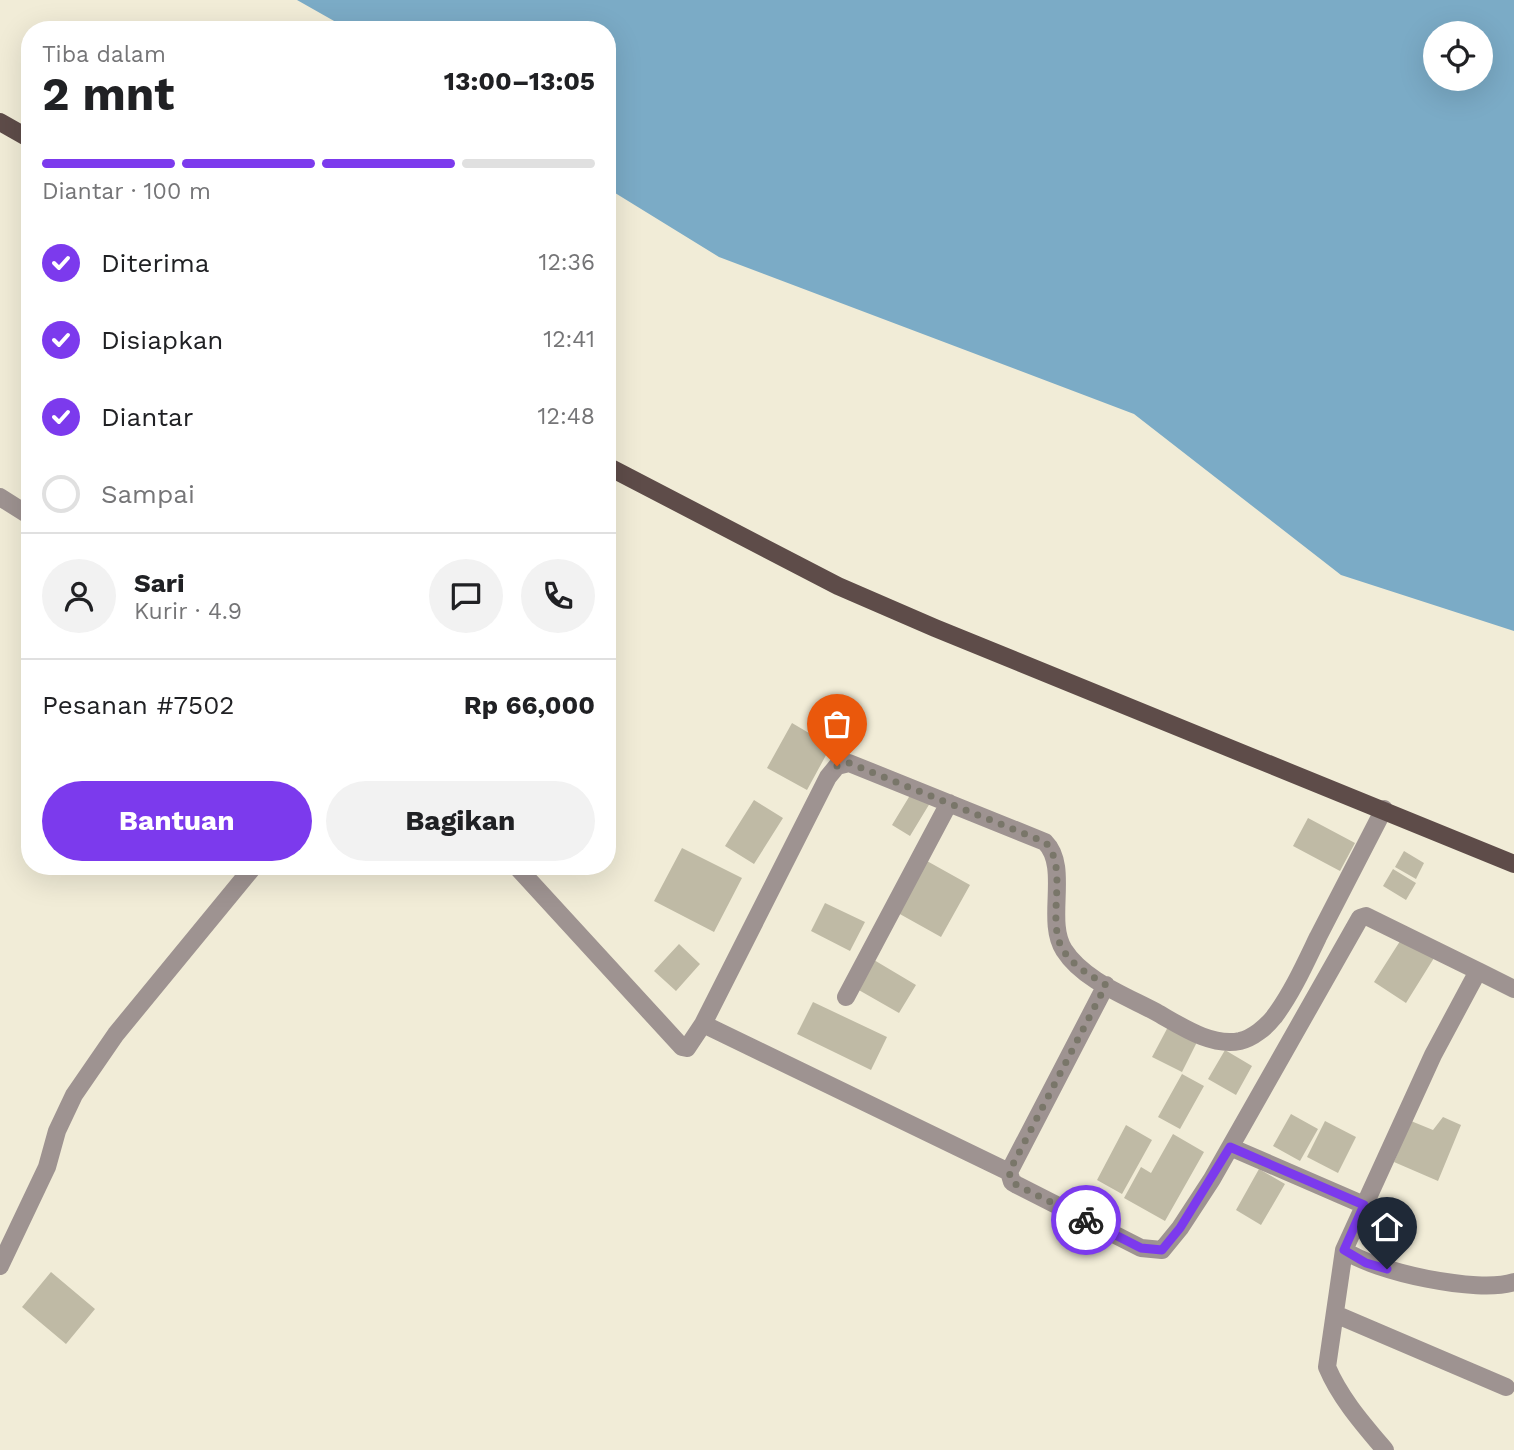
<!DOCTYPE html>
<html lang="id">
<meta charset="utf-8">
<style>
:root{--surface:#fff;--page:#f2f2f2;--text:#202124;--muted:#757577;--line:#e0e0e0;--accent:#7c3aed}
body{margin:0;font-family:"Work Sans",sans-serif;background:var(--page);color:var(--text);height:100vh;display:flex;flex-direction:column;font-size:26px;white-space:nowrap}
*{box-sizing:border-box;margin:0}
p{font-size:23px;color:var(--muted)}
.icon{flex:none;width:38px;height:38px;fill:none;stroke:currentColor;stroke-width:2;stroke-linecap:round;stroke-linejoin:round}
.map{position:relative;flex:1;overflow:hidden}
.drawer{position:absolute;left:21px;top:21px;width:595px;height:854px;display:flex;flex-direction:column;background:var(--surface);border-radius:28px;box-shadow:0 7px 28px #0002}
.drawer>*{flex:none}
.controls{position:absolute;left:1423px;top:21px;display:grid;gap:14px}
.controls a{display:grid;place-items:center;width:70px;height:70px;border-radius:50%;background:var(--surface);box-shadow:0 7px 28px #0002;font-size:35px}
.pin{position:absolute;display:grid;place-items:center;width:60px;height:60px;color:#fff;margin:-72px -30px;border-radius:50% 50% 50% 0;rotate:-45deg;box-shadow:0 0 7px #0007}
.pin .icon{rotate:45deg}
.courier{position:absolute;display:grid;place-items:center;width:70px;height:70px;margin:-35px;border:5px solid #7c3aed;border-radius:50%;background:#fff;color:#222;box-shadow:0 2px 9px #0007}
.overview em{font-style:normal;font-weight:700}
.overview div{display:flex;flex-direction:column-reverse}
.overview{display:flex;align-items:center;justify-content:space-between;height:119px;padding:0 21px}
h1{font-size:46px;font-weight:700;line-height:52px}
.bar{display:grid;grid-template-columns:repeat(4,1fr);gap:10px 7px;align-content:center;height:84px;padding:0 21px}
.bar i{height:9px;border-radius:5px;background:var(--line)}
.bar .selected{background:var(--accent)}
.bar p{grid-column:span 4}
.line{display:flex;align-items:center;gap:18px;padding:0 21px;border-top:2px solid var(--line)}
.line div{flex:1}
.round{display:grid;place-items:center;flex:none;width:74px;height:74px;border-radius:37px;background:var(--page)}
ol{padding:0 21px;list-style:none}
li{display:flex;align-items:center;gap:21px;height:77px}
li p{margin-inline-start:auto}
li .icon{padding:7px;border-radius:50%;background:var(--accent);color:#fff;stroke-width:4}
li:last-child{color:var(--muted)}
li i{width:38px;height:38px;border:4px solid var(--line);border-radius:50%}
.cta{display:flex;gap:14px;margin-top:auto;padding:14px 21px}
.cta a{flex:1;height:80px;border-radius:42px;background:var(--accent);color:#fff;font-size:28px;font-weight:700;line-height:80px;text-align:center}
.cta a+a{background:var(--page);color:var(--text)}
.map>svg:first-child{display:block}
.water{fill:#7babc6;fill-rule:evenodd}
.building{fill:#bfbaa5}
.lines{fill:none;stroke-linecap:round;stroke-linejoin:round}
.minor{stroke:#9e9391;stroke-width:18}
.major{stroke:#5e4c49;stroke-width:18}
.done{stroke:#797669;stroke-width:7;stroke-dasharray:0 12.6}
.route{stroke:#7c3aed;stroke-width:9}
</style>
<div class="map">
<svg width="1514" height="1450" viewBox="0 0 1514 1450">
<rect width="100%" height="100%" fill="#f1ecd7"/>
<!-- water -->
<path class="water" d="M297 0H1514V631L1341 575 1134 414 719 257 607 188V30H350ZM1435 33H1480V79H1435Z"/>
<!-- building -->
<path class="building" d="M792 723 831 746 807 790 767 768Z
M912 792 930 803 910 836 892 825Z
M754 800 783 818 754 864 725 846Z
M1308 818 1355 843 1340 871 1293 846Z
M682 848 742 878 714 932 654 901Z
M1404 851 1424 863 1416 879 1395 867Z
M927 861 970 885 941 937 898 913Z
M1393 869 1416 883 1406 900 1383 886Z
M825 903 865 922 850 951 811 931Z
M1402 938 1434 958 1406 1003 1374 982Z
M679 944 700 964 676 991 654 971Z
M874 960 916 985 899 1013 857 989Z
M813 1002 887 1037 871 1070 797 1034Z
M1169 1025 1198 1040 1182 1072 1152 1057Z
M1225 1050 1252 1066 1236 1095 1208 1079Z
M1182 1074 1204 1086 1180 1129 1158 1117Z
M1291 1114 1318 1129 1300 1161 1273 1146Z
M1443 1117 1461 1125 1438 1181 1394 1162 1411 1121 1433 1130Z
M1325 1121 1356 1137 1338 1173 1307 1157Z
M1126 1125 1152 1140 1122 1194 1097 1180Z
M1173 1134 1204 1152 1165 1221 1124 1198 1141 1167 1151 1173Z
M1259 1169 1285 1184 1261 1225 1236 1210Z
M51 1272 95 1309 66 1344 22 1307Z"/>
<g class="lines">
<!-- minor -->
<path class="minor" d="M0 497 30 516
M516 866 682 1047 687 1048 703 1024 828 777 837 766 849 763 1045 842C1070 867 1045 921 1064 950 1083 980 1126 996 1156 1012 1181 1026 1211 1047 1240 1041 1253 1038 1266 1027 1274 1017 1292 993 1305 964 1318 937 1340 894 1362 852 1384 809
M1106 985 1009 1172 1012 1182 1017 1185 1141 1248 1162 1250 1180 1228 1212 1179 1360 918 1366 916 1478 971
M846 997 949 803
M703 1024 1009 1172
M1230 1147 1364 1205
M1344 1250C1375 1272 1478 1294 1514 1282
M0 1266 47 1167 57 1131 74 1095 116 1034 254 866
M1335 1314 1506 1387
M1385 1450C1363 1424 1340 1398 1327 1367L1344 1250 1433 1055 1478 971 1514 989"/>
<!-- major -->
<path class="major" d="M0 122 30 139
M607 466 838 586 935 628 1514 864"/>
</g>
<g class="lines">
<!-- done -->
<path class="done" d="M837 766 849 763 1045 842C1070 868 1045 920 1063 950 1073 966 1090 975 1106 985L1009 1172 1012 1182 1017 1185 1086 1220"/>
<!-- route -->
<path class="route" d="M1086 1220 1141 1248 1162 1250 1180 1228 1230 1147 1364 1205 1344 1250 1366 1263 1387 1269"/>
</g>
</svg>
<div class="controls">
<a><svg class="icon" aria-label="locate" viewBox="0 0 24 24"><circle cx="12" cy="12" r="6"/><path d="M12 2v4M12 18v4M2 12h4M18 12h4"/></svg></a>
</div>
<div class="pin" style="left:837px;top:766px;background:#ea580c"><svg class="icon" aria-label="bag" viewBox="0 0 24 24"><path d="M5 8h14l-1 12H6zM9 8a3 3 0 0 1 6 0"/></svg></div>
<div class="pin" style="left:1387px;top:1269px;background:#1f2937"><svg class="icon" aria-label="home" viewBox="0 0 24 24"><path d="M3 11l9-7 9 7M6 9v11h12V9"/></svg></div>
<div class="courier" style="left:1086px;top:1220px"><svg class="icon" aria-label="bike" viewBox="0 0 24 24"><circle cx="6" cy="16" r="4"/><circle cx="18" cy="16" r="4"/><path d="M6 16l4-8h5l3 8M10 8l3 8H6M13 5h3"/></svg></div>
<section class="drawer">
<div class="overview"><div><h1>2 mnt</h1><p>Tiba dalam</p></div><em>13:00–13:05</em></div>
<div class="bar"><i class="selected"></i><i class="selected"></i><i class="selected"></i><i></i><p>Diantar · 100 m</p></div>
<ol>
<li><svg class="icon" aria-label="check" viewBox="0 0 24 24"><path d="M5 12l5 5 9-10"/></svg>Diterima<p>12:36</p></li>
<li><svg class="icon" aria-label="check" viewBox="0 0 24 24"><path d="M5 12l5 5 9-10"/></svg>Disiapkan<p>12:41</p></li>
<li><svg class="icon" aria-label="check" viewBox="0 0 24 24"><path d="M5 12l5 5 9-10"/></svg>Diantar<p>12:48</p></li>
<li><i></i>Sampai</li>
</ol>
<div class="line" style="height:126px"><a class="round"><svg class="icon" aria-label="person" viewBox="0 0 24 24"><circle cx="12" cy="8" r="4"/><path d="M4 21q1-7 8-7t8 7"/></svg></a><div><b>Sari</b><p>Kurir · 4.9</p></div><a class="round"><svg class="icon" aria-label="chat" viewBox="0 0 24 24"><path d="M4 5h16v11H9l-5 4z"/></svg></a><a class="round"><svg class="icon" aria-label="phone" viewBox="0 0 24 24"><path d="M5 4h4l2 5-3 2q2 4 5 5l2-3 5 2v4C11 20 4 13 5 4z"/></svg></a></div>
<div class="line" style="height:91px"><div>Pesanan #7502</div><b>Rp 66,000</b></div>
<div class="cta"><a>Bantuan</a><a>Bagikan</a></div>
</section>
</div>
